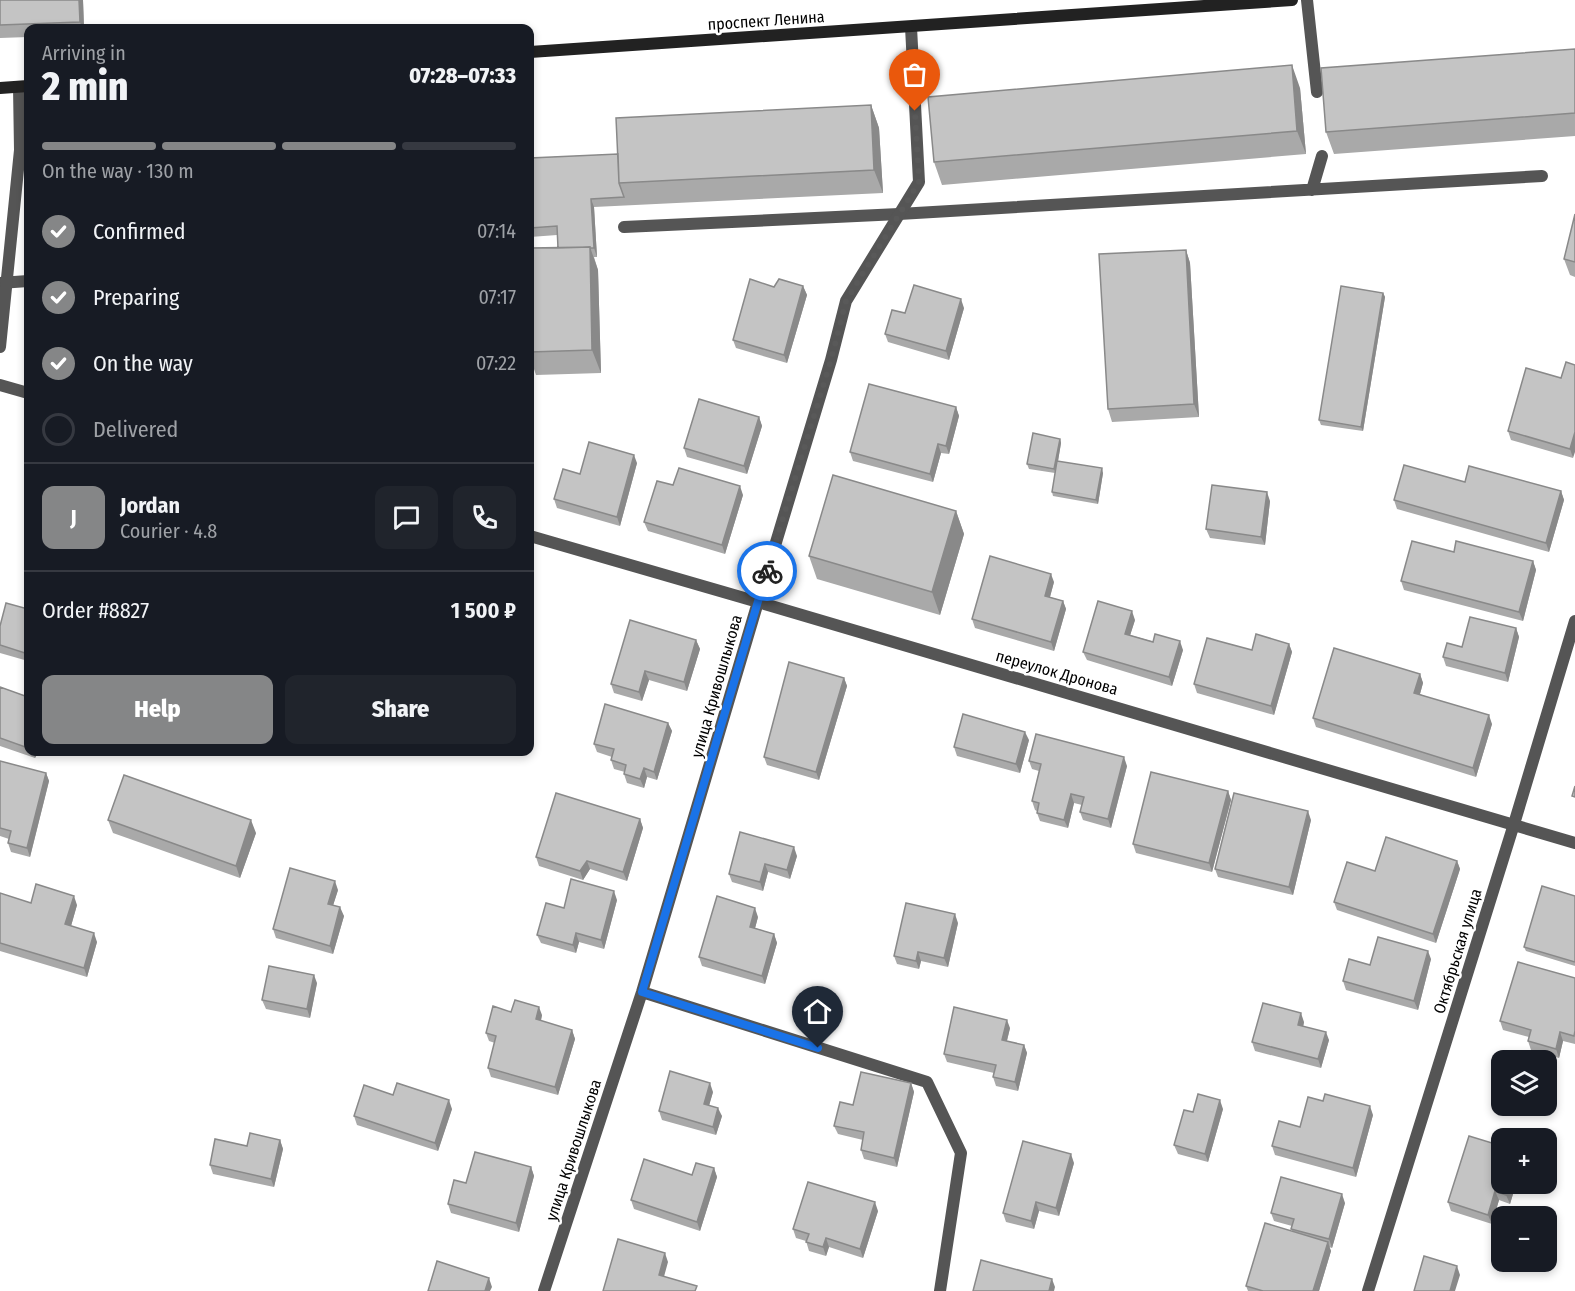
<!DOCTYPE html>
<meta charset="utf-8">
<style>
:root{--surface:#171b24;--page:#20242c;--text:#f1f3f6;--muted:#9ea1a6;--line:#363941;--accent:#858687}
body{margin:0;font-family:"Fira Sans Condensed",sans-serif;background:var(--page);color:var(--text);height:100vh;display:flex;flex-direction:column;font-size:22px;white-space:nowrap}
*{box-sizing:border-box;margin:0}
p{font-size:20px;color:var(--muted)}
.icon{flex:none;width:33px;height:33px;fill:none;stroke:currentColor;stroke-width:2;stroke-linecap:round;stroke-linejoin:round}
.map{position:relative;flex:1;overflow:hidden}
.drawer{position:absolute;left:24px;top:24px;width:510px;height:732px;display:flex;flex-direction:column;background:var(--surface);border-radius:12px;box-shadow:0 3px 9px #0003}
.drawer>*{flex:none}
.tools{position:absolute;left:1491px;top:1050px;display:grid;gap:12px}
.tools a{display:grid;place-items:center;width:66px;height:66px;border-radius:12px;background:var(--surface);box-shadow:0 3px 9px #0003;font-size:30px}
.pin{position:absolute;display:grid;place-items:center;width:51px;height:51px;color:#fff;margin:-62px -26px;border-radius:50% 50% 50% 0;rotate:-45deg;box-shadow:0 0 6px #0007}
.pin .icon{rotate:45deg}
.courier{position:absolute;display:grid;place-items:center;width:60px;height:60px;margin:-30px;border:4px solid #1a73e8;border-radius:50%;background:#fff;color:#222;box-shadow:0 2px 8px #0007}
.summary em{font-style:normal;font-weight:800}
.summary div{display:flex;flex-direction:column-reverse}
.summary{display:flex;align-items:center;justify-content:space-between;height:102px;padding:0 18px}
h1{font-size:39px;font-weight:800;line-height:45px}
.bar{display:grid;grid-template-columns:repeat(4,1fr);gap:9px 6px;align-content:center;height:72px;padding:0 18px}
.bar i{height:8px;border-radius:4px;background:var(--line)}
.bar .on{background:var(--accent)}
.bar p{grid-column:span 4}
.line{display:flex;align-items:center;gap:15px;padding:0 18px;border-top:2px solid var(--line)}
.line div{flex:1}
.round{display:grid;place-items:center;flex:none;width:63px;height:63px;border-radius:12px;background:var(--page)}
ol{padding:0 18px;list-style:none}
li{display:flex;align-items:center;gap:18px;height:66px}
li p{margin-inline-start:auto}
li .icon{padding:6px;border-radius:50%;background:var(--accent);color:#fff;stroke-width:4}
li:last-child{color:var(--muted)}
li i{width:33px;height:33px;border:3px solid var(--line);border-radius:50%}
.primary-button{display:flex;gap:12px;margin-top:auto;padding:12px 18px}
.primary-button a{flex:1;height:69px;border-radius:12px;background:var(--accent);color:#fff;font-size:24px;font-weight:800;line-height:69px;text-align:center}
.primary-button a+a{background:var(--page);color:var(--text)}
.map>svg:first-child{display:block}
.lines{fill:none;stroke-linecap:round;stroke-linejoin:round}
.lane{stroke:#555;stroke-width:12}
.street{stroke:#555;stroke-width:12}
.secondary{stroke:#222;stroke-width:12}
.wall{fill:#a9a9a9}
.shaded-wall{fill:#898989}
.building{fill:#c4c4c4;stroke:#898989;stroke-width:1.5}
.done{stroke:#595959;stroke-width:6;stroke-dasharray:0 10.8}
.route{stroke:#1a73e8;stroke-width:8}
.labels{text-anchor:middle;stroke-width:5;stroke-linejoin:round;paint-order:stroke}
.street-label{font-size:16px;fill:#000;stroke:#fff}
</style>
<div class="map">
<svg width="1575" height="1291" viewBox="0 0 1575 1291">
<rect width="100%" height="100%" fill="#fff"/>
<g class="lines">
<!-- lane -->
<path class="lane" d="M1307 0 1317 92
M1312 190 1322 156
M624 227 899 214 1542 176
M0 283 28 281"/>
<!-- street -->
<path class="street" d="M0 347 20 150 19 87
M0 385 28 393
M530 536 758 602 1575 843
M642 992 927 1082 961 1153 940 1291
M544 1291 642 992 758 602 831 360 846 301 919 182 911 27
M1368 1291 1514 824 1575 621"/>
<!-- secondary -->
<path class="secondary" d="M530 52 1292 0
M0 88 28 86"/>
</g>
<!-- wall -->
<path class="wall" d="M0 0H83L84 28H28V37L0 38Z
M1575 49V136L1334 154 1326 132Z
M1300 88 1306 154 942 185 934 162Z
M871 105 879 128 883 193 594 207 597 257H594L598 270 601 373 536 375 530 357V248H558L557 235 530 237V158L618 154Z
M1575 214V277L1570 275 1564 259Z
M1186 250 1190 263 1199 417 1112 422 1108 409Z
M803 286 807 295 787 363 736 348 733 340 774 287Z
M1383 293 1385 297 1363 431 1321 425 1319 420Z
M964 308 949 360 888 342 885 334 905 313Z
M1561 378 1573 458 1511 440 1508 431Z
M956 407 959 416 949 454 941 453 933 482 853 461 850 452Z
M759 417 762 426 747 474 687 457 684 448Z
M1060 439 1061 443 1058 461 1103 473 1098 504 1053 496 1052 492 1055 473 1029 469 1027 464Z
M637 463 620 526 557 508 554 499 580 474Z
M1465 482 1561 491 1564 500 1549 552 1397 509 1394 500Z
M673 485 743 495 725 554 648 531 644 522Z
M1270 501 1265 545 1210 538 1206 529Z
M956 511 964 534 940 615 817 579 809 556Z
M1454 552 1533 561 1536 570 1523 621 1404 590 1401 581Z
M1054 582 1050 597 1063 601 1066 609 1054 651 975 628 972 619Z
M28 609V661L0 653V626Z
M1135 620 1130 635 1183 650 1172 686 1087 660 1083 652Z
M1516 628 1519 637 1508 682 1446 666 1443 657 1462 647Z
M696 640 700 649 687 691 649 680 642 701 614 693 611 684Z
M1289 644 1292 652 1274 715 1197 693 1194 684Z
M1420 674 1423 683 1420 694 1492 724 1476 777 1316 727 1313 718Z
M844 678 847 686 819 780 767 765 764 757Z
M0 687 28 697V752H38L35 758 0 746Z
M668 723 672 731 657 780 647 777 644 788 627 783 624 774 625 772 614 769 611 760 612 757 597 752 594 744Z
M1029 740 1020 773 957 756 954 747Z
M0 761 46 773 49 781 30 857 11 852 8 843 9 839 0 836Z
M1029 761 1127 766 1111 828 1083 820 1080 812 1082 805 1074 803 1068 828 1040 821 1037 813V811L1035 810 1032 801 1039 771 1032 769Z
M1228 791 1231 800 1212 872 1136 853 1133 844Z
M640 819 643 828 627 881 590 869 583 880 539 866 536 857Z
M108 820 256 833 240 878 113 833Z
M1311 820 1293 895 1218 877 1215 869Z
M797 856 790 879 768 872 763 891 732 882 729 874Z
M1457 861 1460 869 1436 943 1337 910 1334 902 1375 871Z
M338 890 333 905 344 916 333 954 276 938 273 929Z
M0 893 31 903 77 905 71 926 97 942 87 977 0 951Z
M1575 896V966L1526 951 1524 947Z
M617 900 604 949 579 942 576 953 541 943 537 935 564 908Z
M758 917 755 928 774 934 777 943 765 984 702 966 699 957Z
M958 923 948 967 921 961 919 969 897 964 894 956Z
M1431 959 1418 1010 1346 990 1343 981 1370 965Z
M1575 978V1044L1563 1041 1559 1058 1531 1050 1528 1041 1529 1037 1503 1030 1500 1021Z
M317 983 310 1018 266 1009 262 1000Z
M511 1012 542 1015 541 1021 572 1030 575 1039 558 1095 491 1077 488 1068 495 1043 489 1041 486 1033Z
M1304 1022 1303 1026 1329 1040 1321 1068 1255 1051 1252 1042Z
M1010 1028 1007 1041 1024 1045 1027 1053 1018 1091 996 1086 993 1077 994 1073 947 1062 944 1054Z
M911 1083 914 1092 897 1167 864 1159 861 1150 863 1140 838 1134 834 1126 853 1105Z
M713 1092 709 1105 722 1116 716 1135 662 1120 659 1111Z
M393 1095 452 1109 438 1151 357 1125 354 1116Z
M1223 1109 1208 1162 1178 1154 1174 1145 1193 1112Z
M1373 1115 1356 1177 1275 1155 1272 1146 1300 1127Z
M280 1140 283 1149 274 1187 213 1174 210 1165 247 1146Z
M1074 1163 1059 1216 1039 1211 1034 1229 1006 1222 1003 1213Z
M531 1167 534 1176 519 1232 451 1213 448 1204 466 1183Z
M714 1168 717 1177 700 1231 634 1209 631 1200 692 1175Z
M1516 1184 1510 1204 1499 1200 1492 1224 1451 1211 1448 1202Z
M1345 1203 1332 1248 1329 1247 1331 1251 1319 1291H1248L1246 1286 1293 1232 1291 1229 1292 1226 1274 1221 1271 1213Z
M878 1211 863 1258 829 1247 826 1256 809 1251 806 1241 796 1238 793 1229Z"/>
<!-- shaded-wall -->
<path class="shaded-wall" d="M79 0H83L84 28H82L80 22Z
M1292 65 1300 88 1306 154 1297 131Z
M871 105 879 128 883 193 874 170Z
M591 199 594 207 597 257 594 248Z
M590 247 598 270 601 373 592 350Z
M1186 250 1190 263 1199 417 1194 404Z
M803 286 807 295 787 363 784 355Z
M1383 293 1385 297 1363 431 1361 427Z
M961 299 964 308 949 360 946 351Z
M956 407 959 416 949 454 946 446Z
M759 417 762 426 747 474 744 466Z
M1575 432V452L1573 458 1570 449Z
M1060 439 1061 443 1056 473 1054 469Z
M938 444 941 453 933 482 930 474Z
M634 455 637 463 620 526 617 517Z
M1102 468 1103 473 1098 504 1096 500Z
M740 486 743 495 725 554 722 545Z
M1561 491 1564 500 1549 552 1546 543Z
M1267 492 1270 501 1265 545 1261 537Z
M956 511 964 534 940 615 932 592Z
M1533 561 1536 570 1523 621 1519 612Z
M1051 574 1054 582 1048 604 1045 596Z
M1063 601 1066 609 1054 651 1051 642Z
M1132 611 1135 620 1128 642 1125 634Z
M1516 628 1519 637 1508 682 1505 673Z
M696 640 700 649 687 691 684 682Z
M1180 641 1183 650 1172 686 1169 677Z
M1289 644 1292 652 1274 715 1271 706Z
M645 671 649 680 642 701 639 692Z
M1420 674 1423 683 1418 701 1414 693Z
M844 678 847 686 819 780 816 772Z
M1489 715 1492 724 1476 777 1473 768Z
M668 723 672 731 657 780 654 772Z
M1025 732 1029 740 1020 773 1016 764Z
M33 752H38L35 758Z
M1124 757 1127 766 1111 828 1108 819Z
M644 768 647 777 644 788 640 779Z
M46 773 49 781 30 857 27 848Z
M1228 791 1231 800 1212 872 1209 863Z
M1071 794 1074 803 1068 828 1064 820Z
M1308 811 1311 820 1293 895 1289 887Z
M640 819 643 828 627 881 623 872Z
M251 820 256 833 240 878 236 866Z
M794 847 797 856 790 879 787 870Z
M587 861 590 869 583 880 580 871Z
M1457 861 1460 869 1436 943 1433 934Z
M765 864 768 872 763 891 760 882Z
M335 881 338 890 331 912 328 904Z
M614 891 617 900 604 949 601 940Z
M74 896 77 905 69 933 65 924Z
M340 907 344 916 333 954 330 946Z
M755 908 758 917 753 936 750 927Z
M955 914 958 923 948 967 944 958Z
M94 933 97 942 87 977 84 968Z
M576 933 579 942 576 953 573 945Z
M774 934 777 943 765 984 762 976Z
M1428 951 1431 959 1418 1010 1414 1001Z
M918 952 921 961 919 969 916 961Z
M314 975 317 983 310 1018 307 1009Z
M539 1007 542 1015 539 1028 536 1019Z
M1301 1013 1304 1022 1302 1033 1298 1025Z
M1007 1020 1010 1028 1005 1048 1002 1040Z
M572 1030 575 1039 558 1095 555 1087Z
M1326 1032 1329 1040 1321 1068 1318 1059Z
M1560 1032 1563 1041 1559 1058 1556 1049Z
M1024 1045 1027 1053 1018 1091 1015 1082Z
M710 1083 713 1092 707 1113 704 1104Z
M911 1083 914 1092 897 1167 894 1158Z
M449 1100 452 1109 438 1151 435 1143Z
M1220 1100 1223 1109 1208 1162 1205 1154Z
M1370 1106 1373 1115 1356 1177 1353 1168Z
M718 1108 722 1116 716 1135 713 1127Z
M280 1140 283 1149 274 1187 271 1179Z
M1071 1154 1074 1163 1059 1216 1056 1208Z
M531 1167 534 1176 519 1232 516 1223Z
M714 1168 717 1177 700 1231 697 1222Z
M1510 1184H1516L1510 1204 1506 1195Z
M1495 1191 1499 1200 1492 1224 1488 1215Z
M1342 1194 1345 1203 1332 1248 1329 1239Z
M875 1202 878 1211 863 1258 860 1249Z
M1036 1202 1039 1211 1034 1229 1031 1221Z
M826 1238 829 1247 826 1256 823 1247Z
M1328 1242 1331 1251 1319 1291H1313Z
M665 1253 668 1262 662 1284 659 1275Z
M1457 1266 1460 1275 1455 1291H1450Z
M489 1278 492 1287 490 1291H485Z
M1052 1279 1055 1287 1054 1291H1049Z"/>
<!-- building -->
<path class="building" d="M0 0H79L80 22 0 25Z
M1575 49V113L1326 132 1321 68Z
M1292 65 1297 131 934 162 928 97Z
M871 105 874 170 619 183 616 118Z
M618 154 619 183 624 197 591 199 594 248H590V247L558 248 557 226 530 228V158Z
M1575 214V262L1564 259Z
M590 247 592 350 530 352V248Z
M1186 250 1194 404 1108 409 1099 254Z
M750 279 774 287 779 279 803 286 784 355 733 340Z
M914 285 961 299 946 351 885 334 892 310 905 313Z
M1341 286 1383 293 1361 427 1319 420Z
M1566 362 1575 365V432L1570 449 1508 431 1526 368 1561 378Z
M869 384 956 407 946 446 938 444 930 474 850 452Z
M699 399 759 417 744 466 684 448Z
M1033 433 1060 439 1054 469 1027 464Z
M589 442 634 455 617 517 554 499 563 469 580 474Z
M1057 461 1102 468 1096 500 1052 492Z
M1404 465 1465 482 1469 466 1561 491 1546 543 1394 500Z
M679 468 740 486 722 545 644 522 657 481 673 485Z
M833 475 956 511 932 592 809 556Z
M1212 485 1267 492 1261 537 1206 529Z
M1412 541 1454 552 1456 541 1533 561 1519 612 1401 581Z
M990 556 1051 574 1045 596 1063 601 1051 642 972 619Z
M1098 601 1132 611 1125 634 1153 642 1155 634 1180 641 1169 677 1083 652Z
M6 603 28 609V654L0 645V626Z
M1470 617 1516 628 1505 673 1443 657 1447 643 1462 647Z
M630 620 696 640 684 682 645 671 639 692 611 684Z
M1256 634 1289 644 1271 706 1194 684 1207 638 1252 650Z
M1334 648 1420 674 1414 693 1489 715 1473 768 1313 718Z
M789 662 844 678 816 772 764 757Z
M0 687 28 697V748L0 738Z
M605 704 668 723 654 772 644 768 640 779 624 774 626 765 611 760 614 749 594 744Z
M963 714 1025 732 1016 764 954 747Z
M1036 734 1124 757 1108 819 1080 812 1084 797 1071 794 1064 820 1037 813 1039 803 1032 801 1041 764 1029 761Z
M0 761 46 773 27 848 8 843 11 831 0 828Z
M1151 772 1228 791 1209 863 1133 844Z
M124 775 251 820 236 866 108 820Z
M1575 786V797L1572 796Z
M556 793 640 819 623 872 587 861 580 871 536 857Z
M1234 793 1308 811 1289 887 1215 869Z
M740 832 794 847 787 870 765 864 760 882 729 874Z
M1386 837 1457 861 1433 934 1334 902 1347 862 1375 871Z
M290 868 335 881 328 904 340 907 330 946 273 929Z
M571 879 614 891 601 940 576 933 573 945 537 935 546 903 564 908Z
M36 884 74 896 65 924 94 933 84 968 0 943V893L31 903Z
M1542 886 1575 896V962L1524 947Z
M717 896 755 908 750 927 774 934 762 976 699 957Z
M906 903 955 914 944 958 918 952 916 961 894 956Z
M1378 937 1428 951 1414 1001 1343 981 1349 959 1370 965Z
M1518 962 1575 978V1031L1574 1036 1560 1032 1556 1049 1528 1041 1531 1030 1500 1021Z
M269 966 314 975 307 1009 262 1000Z
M515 1000 539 1007 536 1019 572 1030 555 1087 488 1068 496 1036 486 1033 493 1006 511 1012Z
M1263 1003 1301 1013 1298 1025 1326 1032 1318 1059 1252 1042Z
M954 1007 1007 1020 1002 1040 1024 1045 1015 1082 993 1077 996 1065 944 1054Z
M670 1071 710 1083 704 1104 718 1108 713 1127 659 1111Z
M861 1072 911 1083 894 1158 861 1150 864 1132 834 1126 840 1102 853 1105Z
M397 1083 449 1100 435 1143 354 1116 364 1085 393 1095Z
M1198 1094 1220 1100 1205 1154 1174 1145 1184 1110 1193 1112Z
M1325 1094 1370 1106 1353 1168 1272 1146 1279 1121 1300 1127 1308 1097 1323 1101Z
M250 1133 280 1140 271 1179 210 1165 215 1139 247 1146Z
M1469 1136 1502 1146V1184H1510L1506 1195 1495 1191 1488 1215 1448 1202Z
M1023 1141 1071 1154 1056 1208 1036 1202 1031 1221 1003 1213Z
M475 1152 531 1167 516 1223 448 1204 454 1180 466 1183Z
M644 1159 692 1175 696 1163 714 1168 697 1222 631 1200Z
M1281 1177 1342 1194 1329 1239 1291 1229 1294 1219 1271 1213Z
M808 1182 875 1202 860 1249 826 1238 823 1247 806 1242 809 1234 793 1229Z
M1265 1223 1328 1242 1313 1291H1263L1246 1286Z
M618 1239 665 1253 659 1275 697 1286 695 1291H603Z
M1424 1256 1457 1266 1450 1291H1414Z
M981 1260 1052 1279 1049 1291H973Z
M437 1261 489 1278 485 1291H428Z"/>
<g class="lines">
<!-- done -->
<path class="done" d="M767 571 831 360 846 301 919 182 915 111"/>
<!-- route -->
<path class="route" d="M767 571 642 992 818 1048"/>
</g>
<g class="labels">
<!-- street labels -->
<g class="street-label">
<text transform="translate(766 20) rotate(-4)" y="6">проспект Ленина</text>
<text transform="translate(1057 672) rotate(16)" y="6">переулок Дронова</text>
<text transform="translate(716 686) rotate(-74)" y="6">улица Кривошлыкова</text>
<text transform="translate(1457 951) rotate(-73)" y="6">Октябрьская улица</text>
<text transform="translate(573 1150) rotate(-72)" y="6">улица Кривошлыкова</text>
</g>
</g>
</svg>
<div class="tools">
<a><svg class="icon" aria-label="layers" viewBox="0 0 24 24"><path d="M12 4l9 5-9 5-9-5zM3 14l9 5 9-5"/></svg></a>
<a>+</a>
<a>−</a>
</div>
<div class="pin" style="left:915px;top:111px;background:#ea580c"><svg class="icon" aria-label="bag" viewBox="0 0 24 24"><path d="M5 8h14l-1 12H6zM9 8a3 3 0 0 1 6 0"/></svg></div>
<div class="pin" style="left:818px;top:1048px;background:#1f2937"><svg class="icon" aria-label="home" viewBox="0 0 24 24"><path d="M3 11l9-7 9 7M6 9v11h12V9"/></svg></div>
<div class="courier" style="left:767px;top:571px"><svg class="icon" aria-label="bike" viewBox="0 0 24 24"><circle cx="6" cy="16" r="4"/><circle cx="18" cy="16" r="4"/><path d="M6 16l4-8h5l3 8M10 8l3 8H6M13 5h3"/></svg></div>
<section class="drawer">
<div class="summary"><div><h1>2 min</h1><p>Arriving in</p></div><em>07:28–07:33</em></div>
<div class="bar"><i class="on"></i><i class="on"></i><i class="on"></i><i></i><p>On the way · 130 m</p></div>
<ol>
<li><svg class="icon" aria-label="check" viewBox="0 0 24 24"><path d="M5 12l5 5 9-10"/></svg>Confirmed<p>07:14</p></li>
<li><svg class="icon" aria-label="check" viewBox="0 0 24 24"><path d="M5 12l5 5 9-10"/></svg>Preparing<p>07:17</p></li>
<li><svg class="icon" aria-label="check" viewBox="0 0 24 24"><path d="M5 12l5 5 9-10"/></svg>On the way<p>07:22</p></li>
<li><i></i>Delivered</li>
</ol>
<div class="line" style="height:108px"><b class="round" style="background:var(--accent);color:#fff">J</b><div><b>Jordan</b><p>Courier · 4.8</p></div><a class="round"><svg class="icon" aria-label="chat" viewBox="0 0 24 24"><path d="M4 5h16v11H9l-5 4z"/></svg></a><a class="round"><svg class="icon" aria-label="phone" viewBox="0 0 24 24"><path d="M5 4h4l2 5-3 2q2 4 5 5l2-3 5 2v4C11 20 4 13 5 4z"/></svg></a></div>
<div class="line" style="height:78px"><div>Order #8827</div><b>1 500 ₽</b></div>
<div class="primary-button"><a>Help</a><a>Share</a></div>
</section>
</div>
